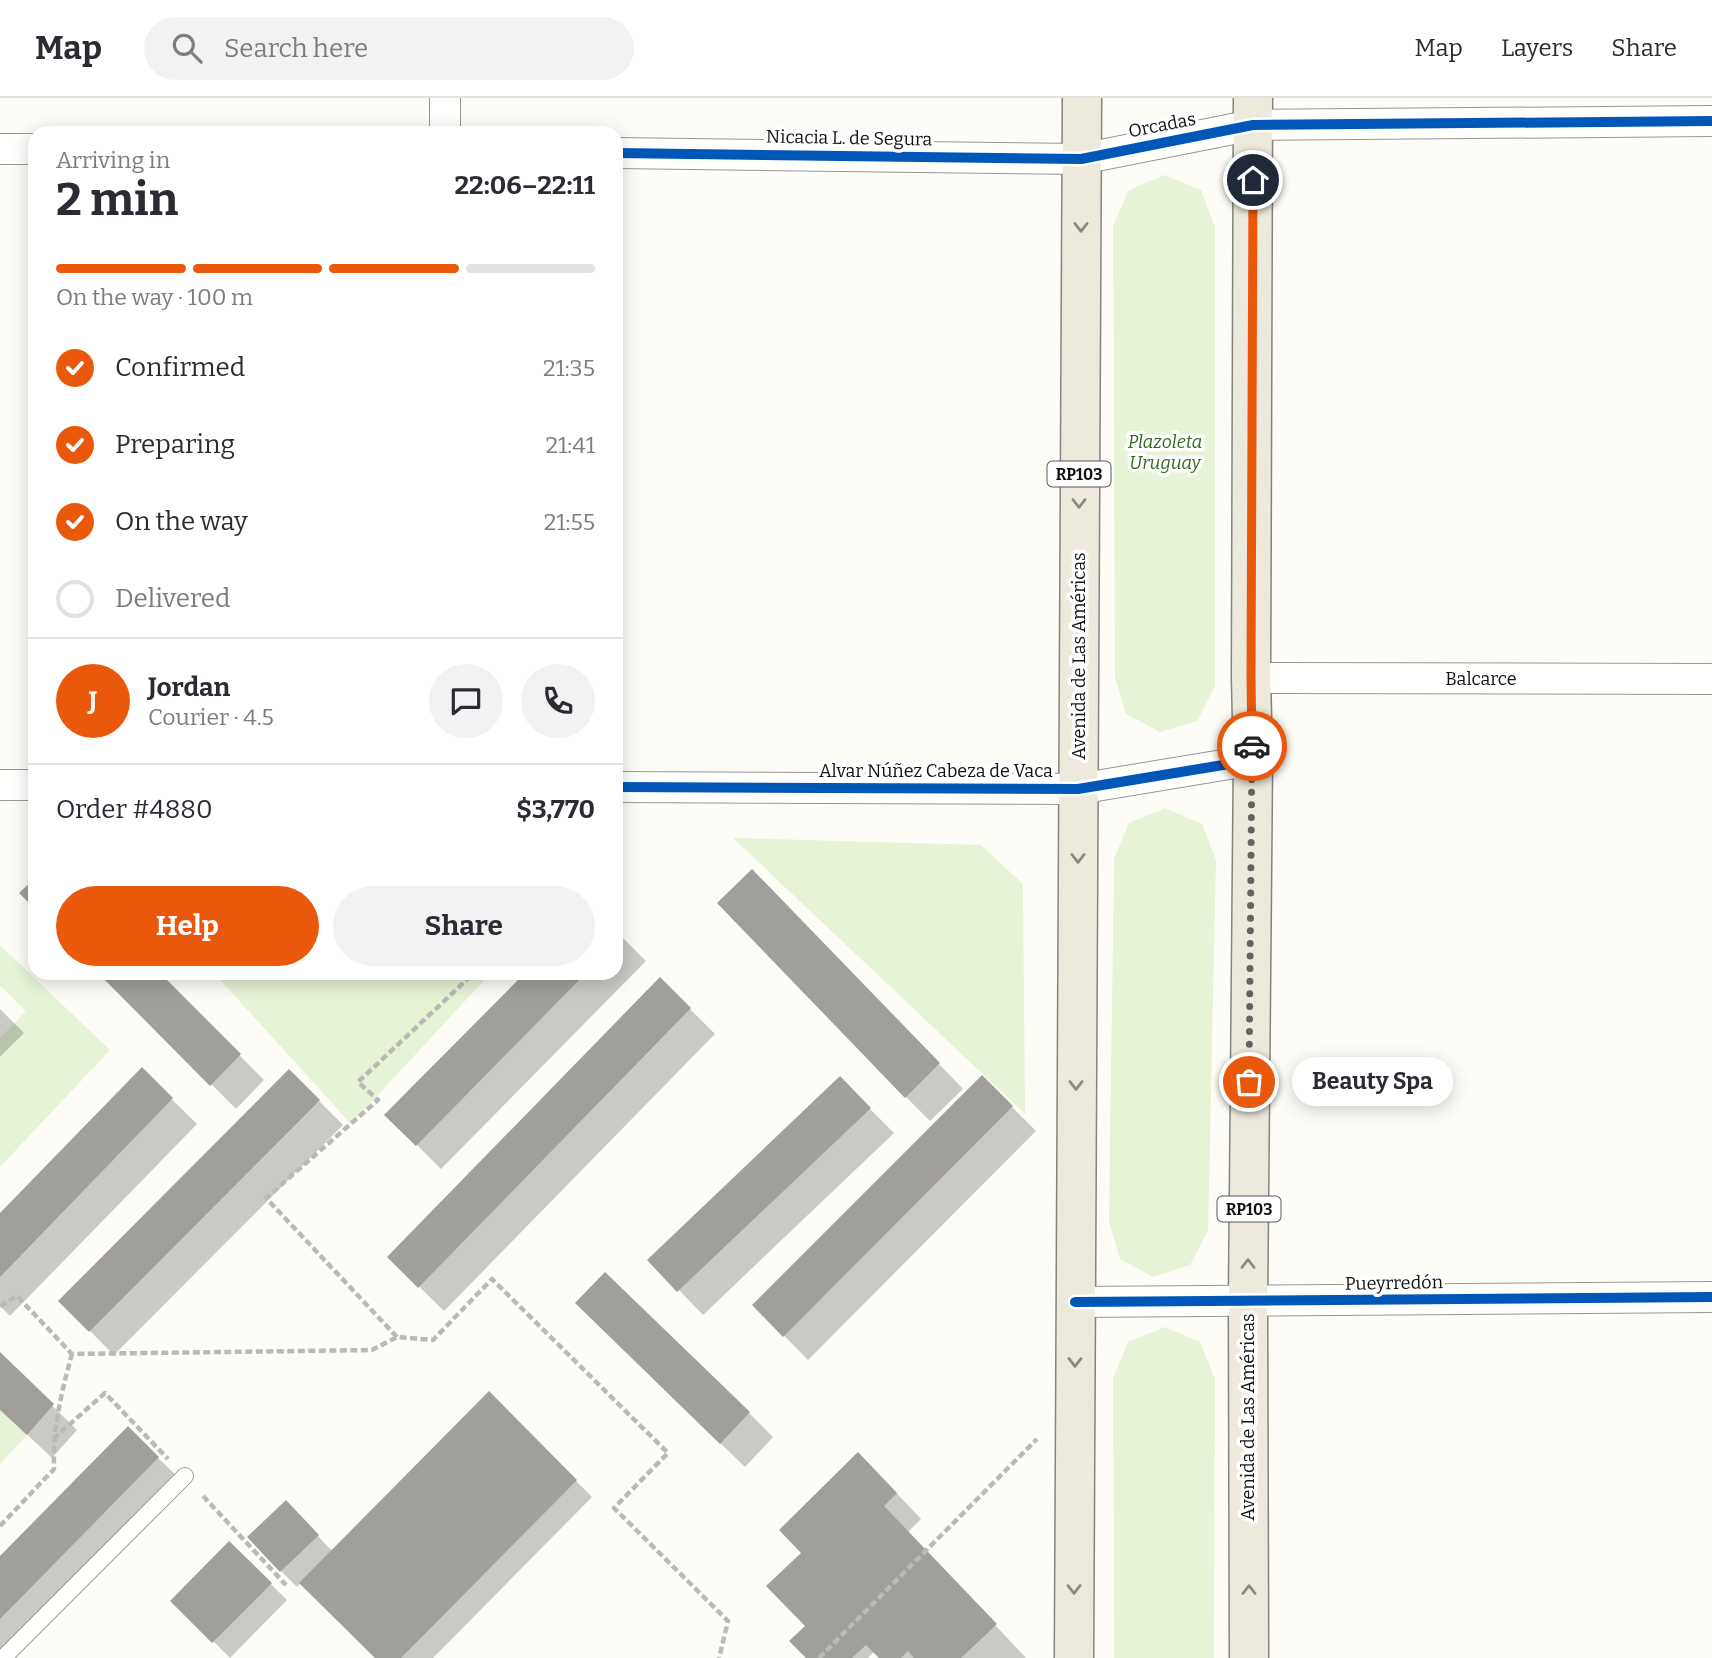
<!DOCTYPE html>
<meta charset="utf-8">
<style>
:root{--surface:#fff;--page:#f2f2f3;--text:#2b2b33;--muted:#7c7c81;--line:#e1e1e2;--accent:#ea580c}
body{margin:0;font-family:Bitter,serif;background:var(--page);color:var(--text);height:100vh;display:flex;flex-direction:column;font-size:26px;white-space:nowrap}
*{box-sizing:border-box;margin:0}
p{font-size:23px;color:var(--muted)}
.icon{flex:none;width:38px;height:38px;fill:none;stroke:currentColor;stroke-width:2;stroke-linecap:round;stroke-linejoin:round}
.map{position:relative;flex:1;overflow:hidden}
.panel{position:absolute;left:28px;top:28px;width:595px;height:854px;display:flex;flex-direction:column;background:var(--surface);border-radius:21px;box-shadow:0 4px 18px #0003}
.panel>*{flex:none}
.pin{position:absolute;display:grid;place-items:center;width:60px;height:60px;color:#fff;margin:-30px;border:4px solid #fff;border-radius:50%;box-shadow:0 2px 7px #0007}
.courier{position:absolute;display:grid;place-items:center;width:70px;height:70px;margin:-35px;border:5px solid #ea580c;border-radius:50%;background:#fff;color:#222;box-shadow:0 2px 9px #0007}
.bubble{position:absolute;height:49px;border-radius:24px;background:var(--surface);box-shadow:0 4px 18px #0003;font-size:23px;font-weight:700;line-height:49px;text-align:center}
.overview em{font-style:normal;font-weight:700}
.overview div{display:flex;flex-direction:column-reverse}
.overview{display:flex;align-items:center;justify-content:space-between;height:119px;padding:0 28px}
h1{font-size:46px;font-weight:700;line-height:52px}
.bar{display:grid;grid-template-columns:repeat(4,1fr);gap:10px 7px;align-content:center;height:84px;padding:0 28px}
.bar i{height:9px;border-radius:5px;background:var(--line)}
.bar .selected{background:var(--accent)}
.bar p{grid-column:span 4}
.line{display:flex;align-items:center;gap:18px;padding:0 28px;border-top:2px solid var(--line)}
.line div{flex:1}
.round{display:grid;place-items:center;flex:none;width:74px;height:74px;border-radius:37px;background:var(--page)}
ol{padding:0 28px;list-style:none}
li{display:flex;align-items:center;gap:21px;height:77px}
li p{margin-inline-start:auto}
li .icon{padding:7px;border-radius:50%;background:var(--accent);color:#fff;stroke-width:4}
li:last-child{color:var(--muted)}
li i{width:38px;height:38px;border:4px solid var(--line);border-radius:50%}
.cta{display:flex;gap:14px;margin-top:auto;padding:14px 28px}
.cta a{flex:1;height:80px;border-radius:42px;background:var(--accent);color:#fff;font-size:28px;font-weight:700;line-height:80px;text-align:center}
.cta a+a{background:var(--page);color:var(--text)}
header{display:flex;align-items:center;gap:42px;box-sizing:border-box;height:98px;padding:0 35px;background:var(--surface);border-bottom:2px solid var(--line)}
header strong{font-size:33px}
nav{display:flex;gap:38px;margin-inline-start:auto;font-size:24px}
.search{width:490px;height:63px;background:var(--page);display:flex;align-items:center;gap:18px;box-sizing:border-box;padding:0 24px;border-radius:38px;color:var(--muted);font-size:26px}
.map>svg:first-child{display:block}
.green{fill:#e7f3d7}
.shadow{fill:#0003}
.building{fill:#a19f9c}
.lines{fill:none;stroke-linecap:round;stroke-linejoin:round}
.lane-casing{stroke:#979795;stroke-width:18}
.street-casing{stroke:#979795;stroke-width:32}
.primary-casing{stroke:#858482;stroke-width:41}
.path{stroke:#b9b9b8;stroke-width:4.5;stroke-dasharray:7 3.5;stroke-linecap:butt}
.lane{stroke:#fffffe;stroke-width:16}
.street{stroke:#fffffe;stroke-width:30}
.primary{stroke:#ede9dc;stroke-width:38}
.cycleway-casing{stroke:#fff;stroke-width:15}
.cycleway{stroke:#0057b8;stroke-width:10}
.oneway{stroke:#8a8881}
.done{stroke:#646362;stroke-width:7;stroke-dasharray:0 12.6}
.route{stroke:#ea580c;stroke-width:9}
.labels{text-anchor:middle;stroke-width:7;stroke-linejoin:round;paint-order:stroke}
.shield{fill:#fff;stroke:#585858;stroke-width:2}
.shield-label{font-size:16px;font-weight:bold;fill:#111}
.street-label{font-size:18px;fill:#111;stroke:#fff}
.park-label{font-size:18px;font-style:italic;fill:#2f6b1f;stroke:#fff}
</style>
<header>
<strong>Map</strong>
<div class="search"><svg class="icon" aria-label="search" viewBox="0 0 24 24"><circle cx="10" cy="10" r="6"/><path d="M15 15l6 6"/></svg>Search here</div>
<nav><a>Map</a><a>Layers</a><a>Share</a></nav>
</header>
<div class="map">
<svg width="1712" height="1560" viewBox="0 0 1712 1560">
<rect width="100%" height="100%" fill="#fdfcf7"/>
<!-- green -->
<path class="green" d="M1165 77 1201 92 1215 129V588L1197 623 1160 634 1126 616 1115 579 1113 128 1129 92Z
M1165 710 1202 726 1216 762 1208 1133 1190 1167 1153 1179 1120 1161 1109 1124 1114 761 1129 725Z
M733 740 981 747 1023 786 1025 1016Z
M0 847 110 952 0 1069V940L26 913 0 888Z
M214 875H491L351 1026Z
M1165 1229 1200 1244 1215 1281 1214 1560H1114L1113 1280 1128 1244Z
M0 1312 27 1337 0 1366Z"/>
<!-- shadow -->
<path class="shadow" d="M776 797 963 991 930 1023 906 999Z
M616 833 646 863 441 1071 387 1017 527 875H616Z
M101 875H158L264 982 236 1011Z
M660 881 715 936 444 1213 389 1159Z
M0 911 24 935 0 959Z
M142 972 197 1026 10 1218 0 1208V1118Z
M289 973 343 1027 114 1257 60 1203Z
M982 979 1036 1033 808 1262 754 1207Z
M864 1005 894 1035 703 1217 650 1162Z
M601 1229 749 1315 773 1339 745 1369Z
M0 1256 77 1332 52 1360 0 1311Z
M489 1295 592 1399 433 1560H377L301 1485 297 1489 281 1473 302 1421 332 1453Z
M128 1331 183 1384 0 1560V1461Z
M883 1381 921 1421 908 1434 1026 1560H881L875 1553 868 1560H808V1528Z
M229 1445 287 1502 230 1560 173 1503Z"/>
<!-- building -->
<path class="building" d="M752 771 940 965 905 1000 717 805Z
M35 780V811L19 795Z
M616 830 623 837 616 845Z
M98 875H160L241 956 210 988Z
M525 875H586L416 1048 384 1017Z
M660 879 691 910 418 1190 387 1159Z
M142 969 173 1000 0 1179V1115Z
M289 971 320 1002 89 1234 58 1203Z
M982 977 1013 1008 783 1239 752 1207Z
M840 978 871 1010 677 1194 647 1162Z
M605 1174 750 1314 720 1346 575 1205Z
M0 1254 54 1306 27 1337 0 1312Z
M489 1293 577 1382 401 1560H375L299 1485Z
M128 1328 159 1359 0 1521V1458Z
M858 1354 897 1395 884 1408 997 1526 961 1560H914L908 1553 901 1560H879L866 1547 852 1560H806L789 1543 805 1528 766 1488 801 1455 779 1432Z
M286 1402 319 1437 280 1474 247 1439Z
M229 1443 272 1485 212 1545 170 1503Z"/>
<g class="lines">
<!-- lane casing -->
<g class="lane-casing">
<path id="lane" d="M3 1560 185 1378"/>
</g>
<!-- street casing -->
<g class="street-casing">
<path id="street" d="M445 35V0
M0 51H35
M616 55 1081 61 1253 27 1712 23
M1251 580 1712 581
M0 687H35
M616 689 1078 691 1253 662
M1075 1204 1712 1199"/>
</g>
<!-- primary casing -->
<g class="primary-casing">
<path id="primary" d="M1074 1560 1082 0
M1249 1560 1248 1204 1253 662 1251 580 1253 0"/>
</g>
<!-- path -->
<path class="path" d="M0 1208 17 1198 72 1256 372 1252 397 1239 433 1242 492 1181 668 1355 614 1410 728 1523 719 1560
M397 1239 266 1100 378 1002 358 984 474 875
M53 1341 105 1295 168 1361
M203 1398 286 1487
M0 1428 54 1371C53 1330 61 1295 72 1256
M819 1560 1037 1341"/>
<!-- lane -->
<use href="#lane" class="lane"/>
<!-- street -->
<use href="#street" class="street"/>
<!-- primary -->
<use href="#primary" class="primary"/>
<!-- cycleway casing -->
<g class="cycleway-casing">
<path id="cycleway" d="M616 55 1081 61 1253 27 1712 23
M616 689 1078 691 1253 662
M1075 1204 1712 1199"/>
</g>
<!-- cycleway -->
<use href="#cycleway" class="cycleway"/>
</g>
<!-- one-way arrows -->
<defs><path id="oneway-chevron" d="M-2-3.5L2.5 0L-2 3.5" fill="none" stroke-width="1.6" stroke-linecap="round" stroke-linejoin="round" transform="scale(1.75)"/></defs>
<g class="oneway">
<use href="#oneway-chevron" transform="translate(1081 129) rotate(90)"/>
<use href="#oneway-chevron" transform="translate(1079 405) rotate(90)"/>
<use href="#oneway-chevron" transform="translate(1078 760) rotate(90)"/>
<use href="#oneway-chevron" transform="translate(1076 987) rotate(90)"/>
<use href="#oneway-chevron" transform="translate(1248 1166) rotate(-90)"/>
<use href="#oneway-chevron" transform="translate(1075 1264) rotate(90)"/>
<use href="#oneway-chevron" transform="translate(1074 1491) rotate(90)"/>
<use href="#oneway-chevron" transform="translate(1249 1492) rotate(-90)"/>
</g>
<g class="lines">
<!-- done -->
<path class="done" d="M1249 984 1252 648"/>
<!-- route -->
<path class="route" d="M1252 648 1251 580 1253 82"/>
</g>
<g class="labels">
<!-- shield labels -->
<g class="shield">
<rect x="1047.5" y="363.5" width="63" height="25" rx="5"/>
<rect x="1217.5" y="1098.5" width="63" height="25" rx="5"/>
</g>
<g class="shield-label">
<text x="1079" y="382">RP103</text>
<text x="1249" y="1117">RP103</text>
</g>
<!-- street labels -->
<g class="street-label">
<text transform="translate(1162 27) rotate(-11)" y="6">Orcadas</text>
<text transform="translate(849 40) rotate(1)" y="6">Nicacia L. de Segura</text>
<text transform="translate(1079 558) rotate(-90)" y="6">Avenida de Las Américas</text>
<text x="1481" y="587">Balcarce</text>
<text x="936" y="679">Alvar Núñez Cabeza de Vaca</text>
<text transform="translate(1394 1185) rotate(-1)" y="6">Pueyrredón</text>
<text transform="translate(1248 1319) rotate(-90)" y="6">Avenida de Las Américas</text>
</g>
<!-- park labels -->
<g class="park-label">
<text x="1165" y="350">Plazoleta<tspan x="1165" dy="21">Uruguay</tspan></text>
</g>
</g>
</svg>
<div class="pin" style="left:1249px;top:984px;background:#ea580c"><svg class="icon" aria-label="bag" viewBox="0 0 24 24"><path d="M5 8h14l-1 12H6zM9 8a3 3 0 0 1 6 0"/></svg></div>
<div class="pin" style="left:1253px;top:82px;background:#1f2937"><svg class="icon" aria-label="home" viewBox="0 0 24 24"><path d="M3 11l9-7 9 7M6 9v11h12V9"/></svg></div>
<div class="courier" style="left:1252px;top:648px"><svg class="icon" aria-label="car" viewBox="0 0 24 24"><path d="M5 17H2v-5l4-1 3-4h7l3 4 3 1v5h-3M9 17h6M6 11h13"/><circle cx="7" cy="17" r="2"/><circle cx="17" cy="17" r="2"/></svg></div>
<div class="bubble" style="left:1292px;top:959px;width:161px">Beauty Spa</div>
<section class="panel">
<div class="overview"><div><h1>2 min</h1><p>Arriving in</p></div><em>22:06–22:11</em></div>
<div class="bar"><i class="selected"></i><i class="selected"></i><i class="selected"></i><i></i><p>On the way · 100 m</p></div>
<ol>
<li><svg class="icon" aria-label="check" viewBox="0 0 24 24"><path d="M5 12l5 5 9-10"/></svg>Confirmed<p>21:35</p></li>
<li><svg class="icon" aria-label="check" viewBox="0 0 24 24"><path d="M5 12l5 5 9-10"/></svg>Preparing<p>21:41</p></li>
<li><svg class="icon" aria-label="check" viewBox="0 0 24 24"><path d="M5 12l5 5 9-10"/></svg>On the way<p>21:55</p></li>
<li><i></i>Delivered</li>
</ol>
<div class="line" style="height:126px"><b class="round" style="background:var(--accent);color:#fff">J</b><div><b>Jordan</b><p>Courier · 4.5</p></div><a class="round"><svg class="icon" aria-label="chat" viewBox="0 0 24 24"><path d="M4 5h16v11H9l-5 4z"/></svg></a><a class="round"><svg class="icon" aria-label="phone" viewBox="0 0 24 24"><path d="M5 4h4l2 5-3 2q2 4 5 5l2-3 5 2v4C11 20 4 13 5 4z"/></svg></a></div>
<div class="line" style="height:91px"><div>Order #4880</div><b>$3,770</b></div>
<div class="cta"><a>Help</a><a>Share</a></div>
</section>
</div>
